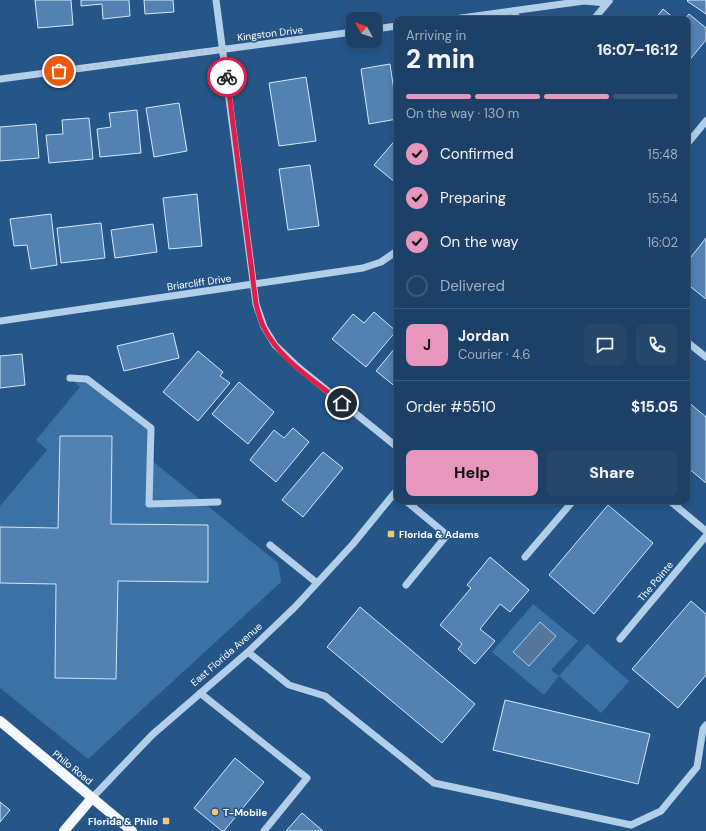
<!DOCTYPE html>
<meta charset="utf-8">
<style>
:root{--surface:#1c4066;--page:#25476c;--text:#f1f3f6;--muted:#a0afbf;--line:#3a597a;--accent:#e797bd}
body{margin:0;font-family:"DM Sans",sans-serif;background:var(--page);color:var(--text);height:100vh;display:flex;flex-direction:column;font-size:15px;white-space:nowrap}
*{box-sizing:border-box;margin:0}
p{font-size:13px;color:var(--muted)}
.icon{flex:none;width:22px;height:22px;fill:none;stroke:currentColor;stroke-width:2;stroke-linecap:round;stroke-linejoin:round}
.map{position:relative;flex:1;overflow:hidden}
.sheet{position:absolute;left:394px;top:16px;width:296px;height:488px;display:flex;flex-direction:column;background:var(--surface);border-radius:8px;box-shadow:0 2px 10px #0003,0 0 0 1px var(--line)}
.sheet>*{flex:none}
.needle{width:26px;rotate:310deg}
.fabs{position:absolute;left:346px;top:12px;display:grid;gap:8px}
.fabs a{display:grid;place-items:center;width:36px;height:36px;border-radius:8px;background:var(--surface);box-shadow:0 2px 10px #0003,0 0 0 1px var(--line);font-size:20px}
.pin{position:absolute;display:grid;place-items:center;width:34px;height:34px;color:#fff;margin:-17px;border:2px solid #fff;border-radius:50%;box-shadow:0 1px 4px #0007}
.courier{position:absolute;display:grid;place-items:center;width:40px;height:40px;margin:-20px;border:3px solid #e11d48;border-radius:50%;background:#fff;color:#222;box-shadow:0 1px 5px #0007}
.headline em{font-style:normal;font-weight:800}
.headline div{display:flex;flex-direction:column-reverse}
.headline{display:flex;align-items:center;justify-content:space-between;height:68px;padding:0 12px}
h1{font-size:26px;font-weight:800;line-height:30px}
.bar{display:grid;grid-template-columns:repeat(4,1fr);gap:6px 4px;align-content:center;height:48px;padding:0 12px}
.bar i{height:5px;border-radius:3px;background:var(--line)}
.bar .current{background:var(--accent)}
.bar p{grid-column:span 4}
.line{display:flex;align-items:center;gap:10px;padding:0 12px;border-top:1px solid var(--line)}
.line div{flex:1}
.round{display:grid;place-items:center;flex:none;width:42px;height:42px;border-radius:8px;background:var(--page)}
ol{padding:0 12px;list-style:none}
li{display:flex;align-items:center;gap:12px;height:44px}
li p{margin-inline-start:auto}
li .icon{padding:4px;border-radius:50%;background:var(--accent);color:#111;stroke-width:4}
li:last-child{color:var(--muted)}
li i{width:22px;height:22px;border:2px solid var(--line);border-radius:50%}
.action{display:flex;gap:8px;margin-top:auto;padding:8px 12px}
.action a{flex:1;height:46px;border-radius:8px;background:var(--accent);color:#111;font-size:16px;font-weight:800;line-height:46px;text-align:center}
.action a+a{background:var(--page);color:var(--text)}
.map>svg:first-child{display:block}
.green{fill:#3b71a5}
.water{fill:#56779a;stroke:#a7caea}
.building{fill:#5382b2;stroke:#d6e7f7}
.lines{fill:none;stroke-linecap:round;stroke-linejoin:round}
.minor{stroke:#b2cee9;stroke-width:7}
.major{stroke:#f5f9fe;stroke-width:10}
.done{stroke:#b3c4d5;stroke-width:4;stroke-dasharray:0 7.2}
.route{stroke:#e11d48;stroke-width:5}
.poi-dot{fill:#f2c877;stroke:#265688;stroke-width:1.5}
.labels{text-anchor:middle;stroke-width:3;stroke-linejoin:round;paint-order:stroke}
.street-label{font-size:10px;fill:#fff;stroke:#265688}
.poi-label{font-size:10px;font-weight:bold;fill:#fff;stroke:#265688;text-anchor:start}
</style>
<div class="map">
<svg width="706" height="831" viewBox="0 0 706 831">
<rect width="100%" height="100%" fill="#265688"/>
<!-- green -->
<path class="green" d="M70 378 87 379 151 428 150 459 278 563 281 582 88 759 0 688V583L56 584 55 678 116 679 118 581 207 582 208 525 111 524 112 437 60 436 58 528 0 527V506L47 450 36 440 80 387Z
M533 604 578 641 551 670 559 676 587 644 629 681 601 713 559 676 544 695 492 652Z"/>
<!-- water -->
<path class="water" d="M540 622 556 636 529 666 513 652Z"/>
<!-- building -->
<path class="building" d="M35 0H71L73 25 38 28Z
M81 0H129L130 16 103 19 102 4 81 6Z
M144 0H173L174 12 145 14Z
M688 0H706V14L687 1Z
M663 9 675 19H655Z
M689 14 706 28V40L687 63V19H685Z
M390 64 394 91H397V119L369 124 361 69Z
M306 77 316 141 279 146 269 83Z
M179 103 187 151 154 157 146 108Z
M137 110 141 153 100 157 97 129 111 127 109 113Z
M89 118 93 159 49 163 46 135 63 134 62 120Z
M36 124 39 158 0 161V127Z
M397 138V182L396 183 374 165Z
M310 165 319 226 288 230 279 169Z
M197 194 202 246 169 249 163 198Z
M51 214 57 265 31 269 27 245 14 246 10 219Z
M101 223 105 258 61 263 57 228Z
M153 224 157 252 115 258 111 230Z
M706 238V299L687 284V262Z
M374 312 396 331 366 367 332 339 353 314 364 323Z
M173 333 179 358 124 371 117 346Z
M395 348 397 350V388L376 371Z
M198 351 223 372 220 376 230 383 198 421 163 392Z
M22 354 25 385 0 388V356Z
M239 382 274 412 248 444 212 414Z
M687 401 706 417V483L687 467Z
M293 428 309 442 276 482 250 460 274 430 284 438Z
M60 436H112L111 524 208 525V582L118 581 116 679 55 678 56 584 0 583V527L58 528Z
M323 452 343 468 303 517 282 500Z
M608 505 653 543 594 614 549 575Z
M490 557 529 590 510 612 500 604 480 629 495 641 475 664 458 649 462 644 440 625 471 588 467 585Z
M691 601 706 614V675L678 708 632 669Z
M360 607 475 704 442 743 327 647Z
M505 700 650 734 638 784 493 750Z
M235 758 264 782 224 831H222L194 808Z
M0 802 10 810 0 822Z
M302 813 323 831H286Z"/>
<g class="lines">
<!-- minor -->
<path class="minor" d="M216 0 256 304 264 327 275 345 298 367 397 447
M513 11 518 19
M454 19 584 1 607 3
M594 19 609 1
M375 29 397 26
M0 79 353 32
M687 144 706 121
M0 321 363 268 381 262 397 251
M687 342 706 357
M70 378 87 379 151 428 149 504 218 502
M670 501 706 531
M270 545 317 583
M525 557 573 501
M406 585 447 535 406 501
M620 639 706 536
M248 652 289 685 325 696 434 783 631 825 661 811 697 767 703 729 706 725
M200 693 307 778 264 831
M92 798 152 735 248 652 295 607 353 544 397 490"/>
<!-- major -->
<path class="major" d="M0 721 132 831
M64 831 92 798"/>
</g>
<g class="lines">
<!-- done -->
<path class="done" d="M59 71 223 49 227 77"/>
<!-- route -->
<path class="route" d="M227 77 256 304C258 312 260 320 264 328 280 360 315 381 342 403"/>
</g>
<!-- markers -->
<g class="poi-dot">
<rect x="387" y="530" width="8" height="8" rx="2"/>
<circle cx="215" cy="812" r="4"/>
<rect x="162" y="817" width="8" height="8" rx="2"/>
</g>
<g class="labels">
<!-- street labels -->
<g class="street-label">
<text transform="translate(270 33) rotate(-7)" y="4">Kingston Drive</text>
<text transform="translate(199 282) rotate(-8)" y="4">Briarcliff Drive</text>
<text transform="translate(655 581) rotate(-50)" y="4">The Pointe</text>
<text transform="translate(226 654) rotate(-41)" y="4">East Florida Avenue</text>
<text transform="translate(73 767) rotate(39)" y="4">Philo Road</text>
</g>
<!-- poi labels -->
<g class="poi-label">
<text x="399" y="538">Florida &amp; Adams</text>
<text x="223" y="816">T-Mobile</text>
<text x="158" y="825" text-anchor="end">Florida &amp; Philo</text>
</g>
</g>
</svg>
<div class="fabs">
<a><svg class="needle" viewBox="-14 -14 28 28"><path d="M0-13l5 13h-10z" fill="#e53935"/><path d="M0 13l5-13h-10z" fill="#a0afbf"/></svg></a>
</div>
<div class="pin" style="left:59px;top:71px;background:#ea580c"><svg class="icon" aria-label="bag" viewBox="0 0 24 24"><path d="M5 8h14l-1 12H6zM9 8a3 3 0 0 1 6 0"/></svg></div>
<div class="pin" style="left:342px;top:403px;background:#1f2937"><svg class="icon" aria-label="home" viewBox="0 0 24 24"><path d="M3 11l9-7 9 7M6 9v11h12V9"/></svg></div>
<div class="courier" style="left:227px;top:77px"><svg class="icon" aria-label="bike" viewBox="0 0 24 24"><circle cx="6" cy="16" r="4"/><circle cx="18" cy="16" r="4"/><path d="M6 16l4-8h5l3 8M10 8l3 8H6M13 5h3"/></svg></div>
<section class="sheet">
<div class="headline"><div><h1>2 min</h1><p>Arriving in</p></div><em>16:07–16:12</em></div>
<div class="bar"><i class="current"></i><i class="current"></i><i class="current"></i><i></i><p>On the way · 130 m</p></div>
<ol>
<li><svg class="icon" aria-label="check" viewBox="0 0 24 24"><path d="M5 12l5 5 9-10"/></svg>Confirmed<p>15:48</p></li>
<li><svg class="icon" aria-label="check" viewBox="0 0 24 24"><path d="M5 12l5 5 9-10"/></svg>Preparing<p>15:54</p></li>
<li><svg class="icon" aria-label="check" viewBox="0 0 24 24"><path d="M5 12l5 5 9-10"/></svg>On the way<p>16:02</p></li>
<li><i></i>Delivered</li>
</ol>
<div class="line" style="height:72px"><b class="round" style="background:var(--accent);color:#111">J</b><div><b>Jordan</b><p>Courier · 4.6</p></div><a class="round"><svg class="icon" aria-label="chat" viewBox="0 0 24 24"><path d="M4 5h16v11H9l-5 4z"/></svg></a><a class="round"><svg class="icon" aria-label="phone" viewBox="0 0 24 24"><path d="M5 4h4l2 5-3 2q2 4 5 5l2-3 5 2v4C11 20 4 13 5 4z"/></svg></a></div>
<div class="line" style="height:52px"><div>Order #5510</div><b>$15.05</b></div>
<div class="action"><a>Help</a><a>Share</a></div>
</section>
</div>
